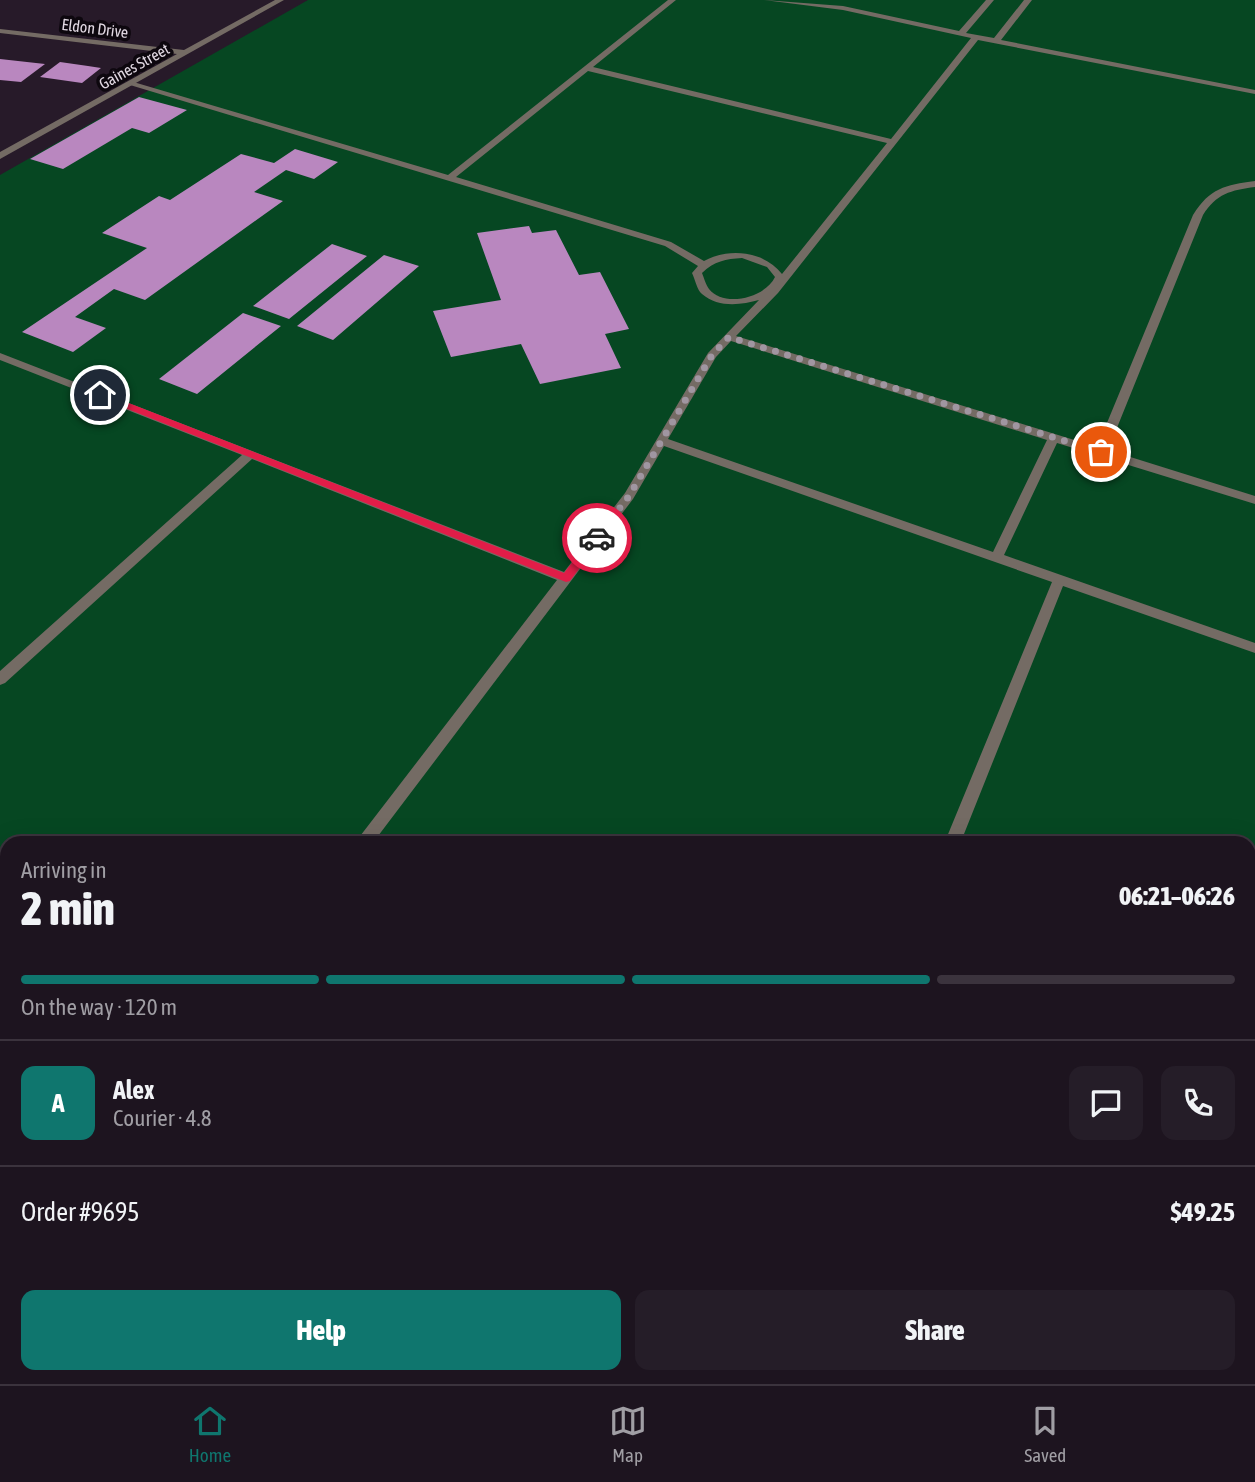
<!DOCTYPE html>
<meta charset="utf-8">
<style>
:root{--surface:#1d141f;--page:#251d28;--text:#f1f3f6;--muted:#a09ea4;--line:#3b333d;--accent:#0f766e}
body{margin:0;font-family:"Asap Condensed",sans-serif;background:var(--page);color:var(--text);height:100vh;display:flex;flex-direction:column;font-size:26px;white-space:nowrap}
*{box-sizing:border-box;margin:0}
p{font-size:23px;color:var(--muted)}
.icon{flex:none;width:38px;height:38px;fill:none;stroke:currentColor;stroke-width:2;stroke-linecap:round;stroke-linejoin:round}
.map{position:relative;flex:1;overflow:hidden}
.panel{position:absolute;left:0px;top:836px;width:1256px;height:548px;display:flex;flex-direction:column;background:var(--surface);border-radius:21px 21px 0 0;box-shadow:0 7px 28px #0002,0 0 0 2px var(--line)}
.panel>*{flex:none}
.pin{position:absolute;display:grid;place-items:center;width:60px;height:60px;color:#fff;margin:-30px;border:4px solid #fff;border-radius:50%;box-shadow:0 2px 7px #0007}
.courier{position:absolute;display:grid;place-items:center;width:70px;height:70px;margin:-35px;border:5px solid #e11d48;border-radius:50%;background:#fff;color:#222;box-shadow:0 2px 9px #0007}
.head em{font-style:normal;font-weight:800}
.head div{display:flex;flex-direction:column-reverse}
.head{display:flex;align-items:center;justify-content:space-between;height:119px;padding:0 21px}
h1{font-size:46px;font-weight:800;line-height:52px}
.bar{display:grid;grid-template-columns:repeat(4,1fr);gap:10px 7px;align-content:center;height:84px;padding:0 21px}
.bar i{height:9px;border-radius:5px;background:var(--line)}
.bar .selected{background:var(--accent)}
.bar p{grid-column:span 4}
.line{display:flex;align-items:center;gap:18px;padding:0 21px;border-top:2px solid var(--line)}
.line div{flex:1}
.round{display:grid;place-items:center;flex:none;width:74px;height:74px;border-radius:14px;background:var(--page)}
.primary-button{display:flex;gap:14px;margin-top:auto;padding:14px 21px}
.primary-button a{flex:1;height:80px;border-radius:14px;background:var(--accent);color:#fff;font-size:28px;font-weight:800;line-height:80px;text-align:center}
.primary-button a+a{background:var(--page);color:var(--text)}
.tab-bar{display:flex;justify-content:space-around;align-items:center;height:98px;border-top:2px solid var(--line);background:var(--surface);font-size:19px;color:var(--muted)}
.tab-bar a{display:grid;justify-items:center;gap:4px}
.tab-bar .selected{color:var(--accent)}
.map>svg:first-child{display:block}
.green{fill:#064722;fill-rule:evenodd}
.building{fill:#b987bf}
.lines{fill:none;stroke-linecap:round;stroke-linejoin:round}
.service{fill:#746b64;fill-rule:evenodd}
.minor{fill:#746b64;fill-rule:evenodd}
.route{fill:#e11d48}
.done{stroke:#a096a1;stroke-width:7;stroke-dasharray:0 12.6}
.labels{text-anchor:middle;stroke-width:7;stroke-linejoin:round;paint-order:stroke}
.far-street-label{font-size:16px;fill:#e1d8e2;stroke:#0d070e}
</style>
<div class="map">
<svg width="1255" height="1384" viewBox="0 0 1255 1384">
<rect width="100%" height="100%" fill="#271a29"/>
<!-- green -->
<path class="green" d="M308 0H1255V1384H0V175ZM7 844H1250V1377H7Z"/>
<!-- building -->
<path class="building" d="M0 59 45 64 21 82 0 80Z
M60 62 88 66 101 68 82 83 40 77Z
M139 97 187 110 149 133 132 128 63 169 30 159Z
M295 149 338 162 314 179 286 170 254 192 283 201 145 300 114 289 75 317 106 328 73 352 22 332 147 248 102 233 159 196 170 200 241 154 274 163Z
M529 226 532 233 556 230 579 275 600 272 629 329 605 334 621 368 540 384 521 344 451 357 433 311 501 300 477 233Z
M332 244 367 256 289 319 253 306Z
M384 255 419 266 333 340 297 326Z
M243 313 281 326 197 394 159 379Z"/>
<g class="lines">
<!-- service -->
<path class="service" d="M668 0H676L593 67 891 139 971 38 843 10 764 0 843 6 959 31 986 0H994L966 33 994 38 1024 0H1032L1001 40 1255 90V94L978 40 778 293 736 336 1097 447 1193 215C1210 188 1225 185 1255 181V187C1231 190 1216 194 1203 215L1108 450 1255 496V504L1057 443 1004 555 1255 643V653L1063 586 960 844H944L1052 582 664 446 633 499 372 844H354L557 580 252 459 5 683 0 685V671L242 455 0 360V353L564 572 625 493 708 353 759 300C741 305 718 308 702 294 697 290 695 279 692 273L698 266 665 246 130 85V81L448 175ZM588 71 887 143 782 274C764 251 729 247 704 261L671 242 456 177ZM742 258 767 267 775 277C765 298 724 308 709 289 706 285 704 278 702 273 714 261 726 259 742 258ZM731 341 1047 440 993 552 668 439 716 357Z
M7 1136V1159L0 1162V1139Z
M918 1377H947L949 1384H920Z"/>
<!-- minor -->
<path class="minor" d="M275 0H284L0 159V152L177 54 0 33V29L184 50Z"/>
</g>
<!-- route -->
<path class="route" d="M97 393H103L564 573 593 535 602 538 570 581 566 582 97 397Z"/>
<g class="lines">
<!-- done -->
<path class="done" d="M597 538 629 496 712 355 729 337 1101 452"/>
</g>
<g class="labels">
<!-- far-street labels -->
<g class="far-street-label">
<text transform="translate(95 28) rotate(7)" y="6">Eldon Drive</text>
<text transform="translate(134 66) rotate(-29)" y="6">Gaines Street</text>
</g>
</g>
</svg>
<div class="pin" style="left:1101px;top:452px;background:#ea580c"><svg class="icon" aria-label="bag" viewBox="0 0 24 24"><path d="M5 8h14l-1 12H6zM9 8a3 3 0 0 1 6 0"/></svg></div>
<div class="pin" style="left:100px;top:395px;background:#1f2937"><svg class="icon" aria-label="home" viewBox="0 0 24 24"><path d="M3 11l9-7 9 7M6 9v11h12V9"/></svg></div>
<div class="courier" style="left:597px;top:538px"><svg class="icon" aria-label="car" viewBox="0 0 24 24"><path d="M5 17H2v-5l4-1 3-4h7l3 4 3 1v5h-3M9 17h6M6 11h13"/><circle cx="7" cy="17" r="2"/><circle cx="17" cy="17" r="2"/></svg></div>
<section class="panel">
<div class="head"><div><h1>2 min</h1><p>Arriving in</p></div><em>06:21–06:26</em></div>
<div class="bar"><i class="selected"></i><i class="selected"></i><i class="selected"></i><i></i><p>On the way · 120 m</p></div>
<div class="line" style="height:126px"><b class="round" style="background:var(--accent);color:#fff">A</b><div><b>Alex</b><p>Courier · 4.8</p></div><a class="round"><svg class="icon" aria-label="chat" viewBox="0 0 24 24"><path d="M4 5h16v11H9l-5 4z"/></svg></a><a class="round"><svg class="icon" aria-label="phone" viewBox="0 0 24 24"><path d="M5 4h4l2 5-3 2q2 4 5 5l2-3 5 2v4C11 20 4 13 5 4z"/></svg></a></div>
<div class="line" style="height:91px"><div>Order #9695</div><b>$49.25</b></div>
<div class="primary-button"><a>Help</a><a>Share</a></div>
</section>
</div>
<nav class="tab-bar">
<a class="selected"><svg class="icon" aria-label="home" viewBox="0 0 24 24"><path d="M3 11l9-7 9 7M6 9v11h12V9"/></svg>Home</a>
<a><svg class="icon" aria-label="map" viewBox="0 0 24 24"><path d="M3 6l6-2 6 2 6-2v14l-6 2-6-2-6 2zM9 4v14M15 6v14"/></svg>Map</a>
<a><svg class="icon" aria-label="saved" viewBox="0 0 24 24"><path d="M7 4h10v16l-5-4-5 4z"/></svg>Saved</a>
</nav>
